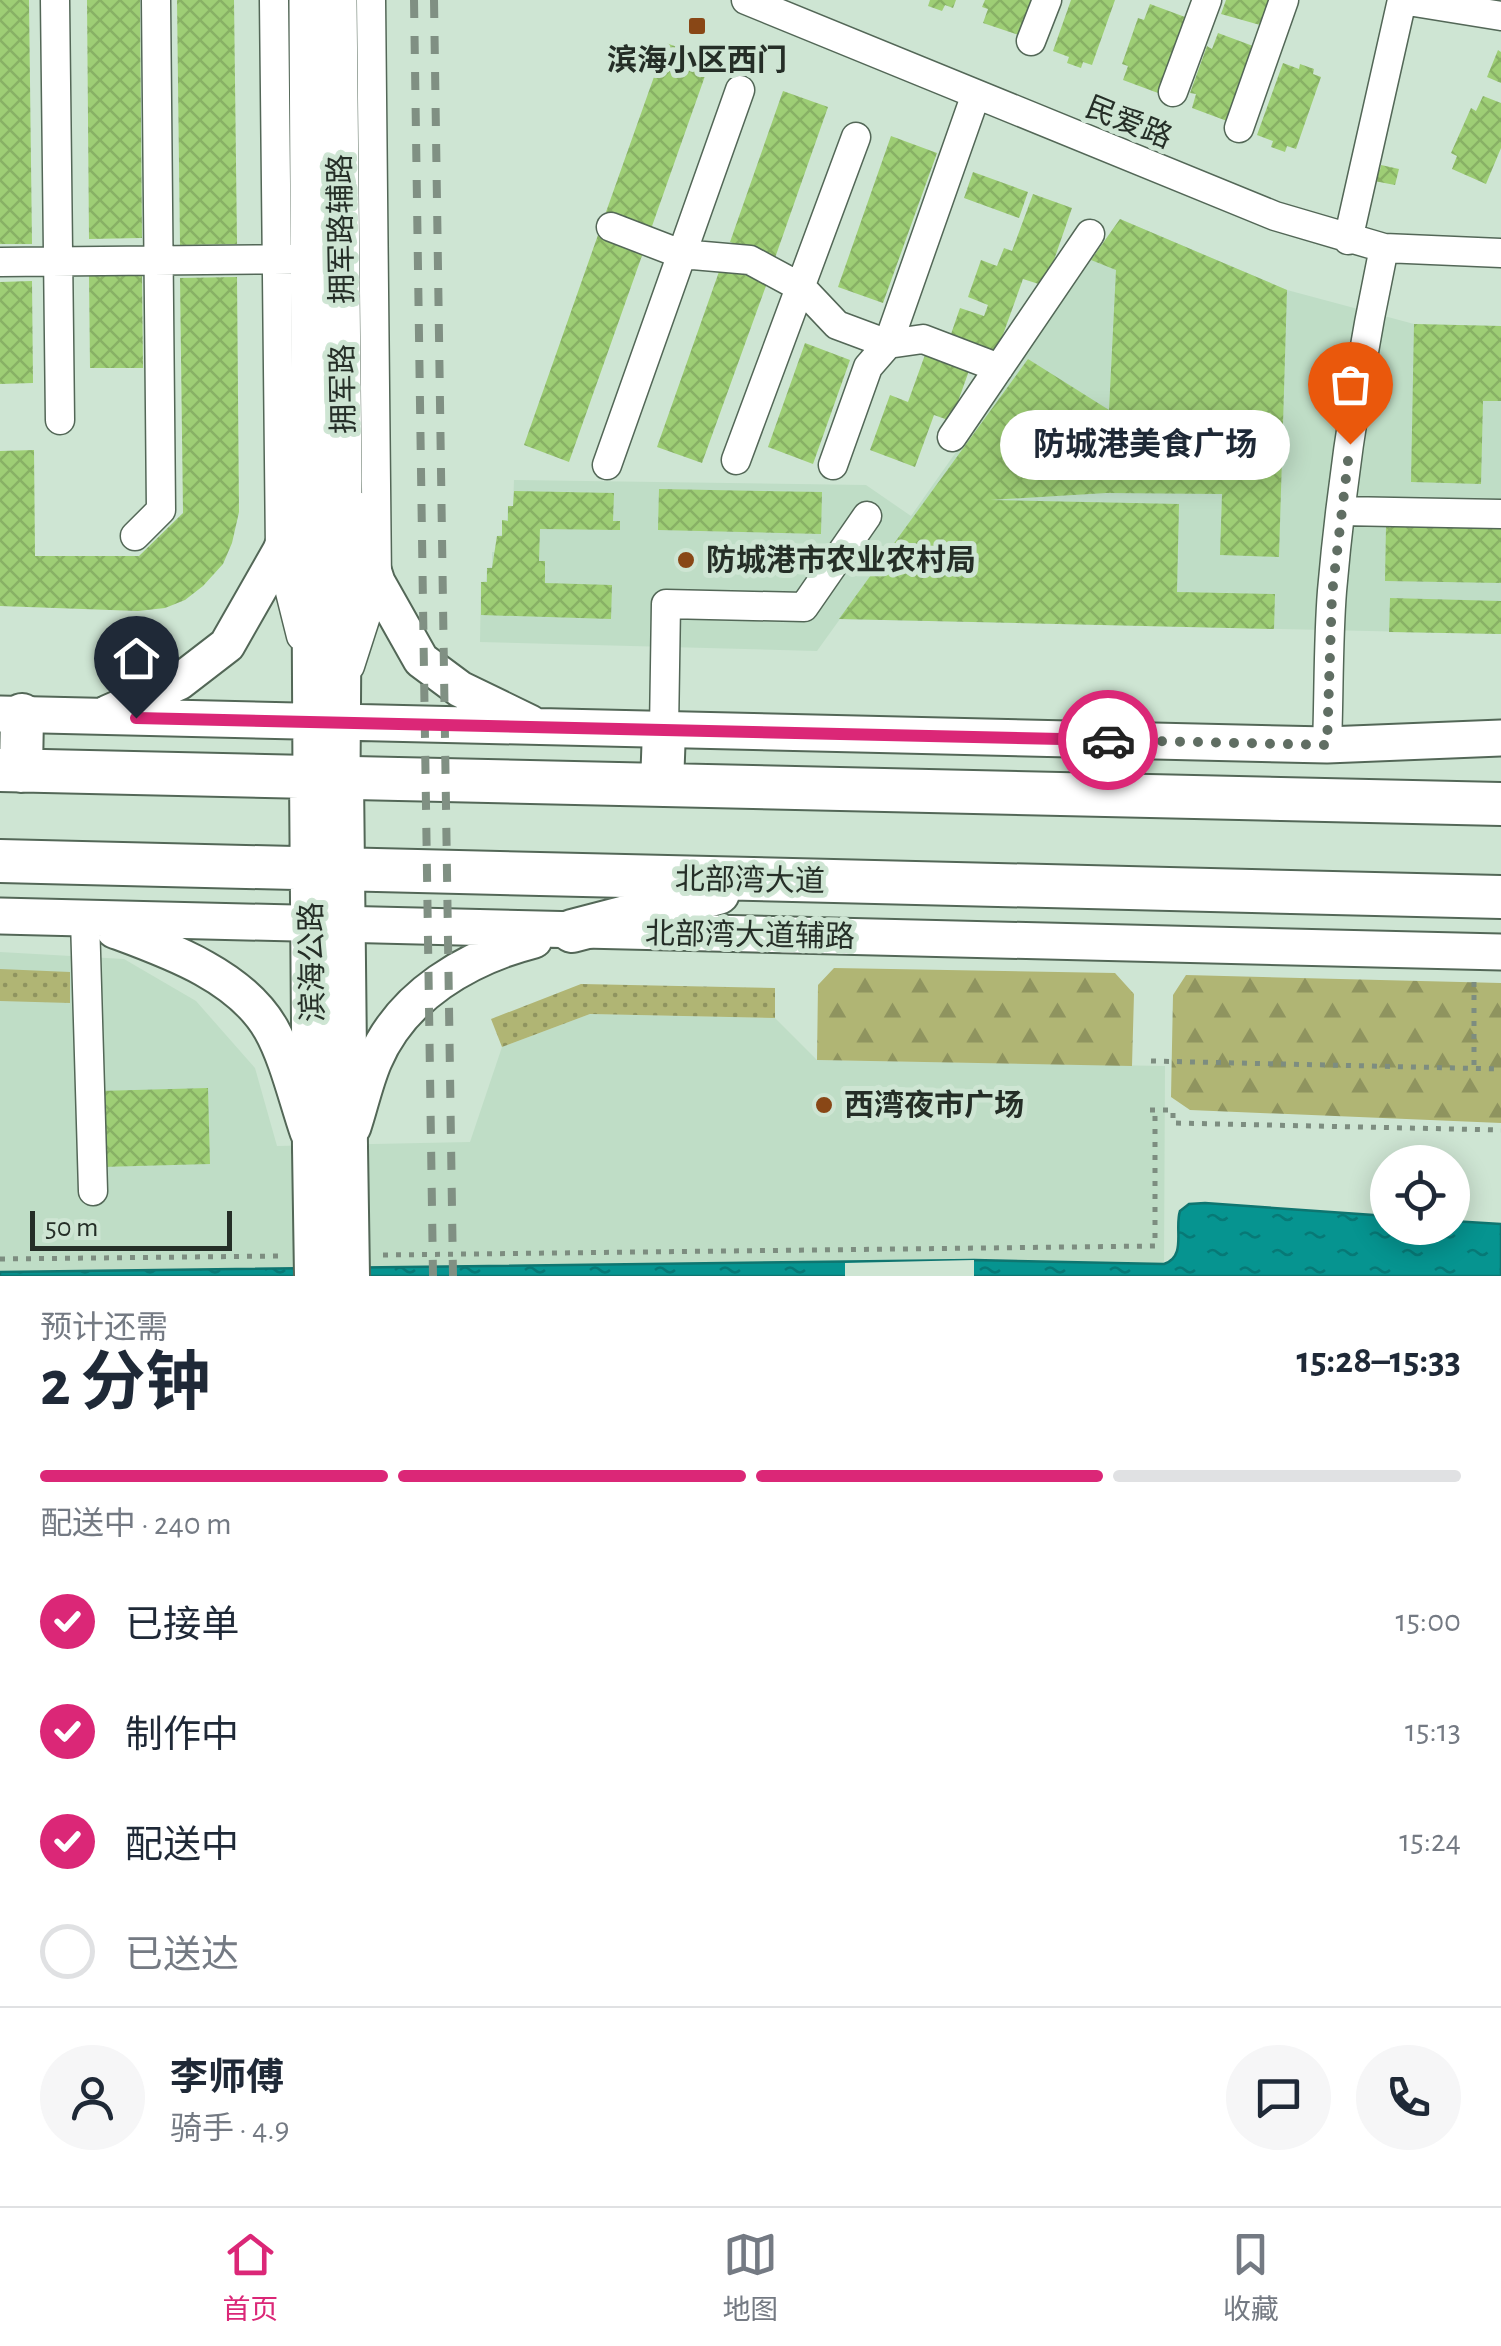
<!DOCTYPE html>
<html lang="zh">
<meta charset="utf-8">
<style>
:root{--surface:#fff;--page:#f6f6f7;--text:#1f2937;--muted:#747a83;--line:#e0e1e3;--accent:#db2777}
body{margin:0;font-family:"Alegreya Sans","Noto Sans SC",sans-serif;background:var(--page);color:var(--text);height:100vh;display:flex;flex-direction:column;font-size:38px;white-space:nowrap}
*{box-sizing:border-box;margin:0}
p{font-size:32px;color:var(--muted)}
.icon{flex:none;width:55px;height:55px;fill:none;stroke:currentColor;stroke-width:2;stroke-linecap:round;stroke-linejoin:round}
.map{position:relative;height:1276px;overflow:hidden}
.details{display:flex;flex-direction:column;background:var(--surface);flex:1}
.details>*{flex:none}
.controls{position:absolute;left:1370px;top:1145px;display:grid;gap:20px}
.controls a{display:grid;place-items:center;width:100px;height:100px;border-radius:50%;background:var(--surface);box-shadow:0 5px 25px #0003;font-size:50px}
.scale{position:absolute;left:30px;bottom:25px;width:202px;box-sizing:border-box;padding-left:10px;border:5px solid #252e27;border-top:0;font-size:28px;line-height:35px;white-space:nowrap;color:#252e27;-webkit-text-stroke:8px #cee5d3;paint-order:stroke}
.pin{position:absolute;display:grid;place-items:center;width:85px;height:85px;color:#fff;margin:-102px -42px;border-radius:50% 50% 50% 0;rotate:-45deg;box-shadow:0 0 10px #0007}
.pin .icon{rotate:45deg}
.courier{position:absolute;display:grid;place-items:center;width:100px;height:100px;margin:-50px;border:8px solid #db2777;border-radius:50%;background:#fff;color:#222;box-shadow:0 2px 12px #0007}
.bubble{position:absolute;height:70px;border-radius:35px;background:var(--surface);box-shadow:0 5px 25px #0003;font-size:32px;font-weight:700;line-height:70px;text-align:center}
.headline em{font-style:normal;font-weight:700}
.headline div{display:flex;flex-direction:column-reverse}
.headline{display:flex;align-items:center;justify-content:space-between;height:170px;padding:0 40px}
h1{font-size:65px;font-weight:700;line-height:75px}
.bar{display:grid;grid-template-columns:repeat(4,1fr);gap:15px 10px;align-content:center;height:120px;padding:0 40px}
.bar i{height:12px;border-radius:8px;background:var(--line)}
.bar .current{background:var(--accent)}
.bar p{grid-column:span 4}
.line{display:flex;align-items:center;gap:25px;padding:0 40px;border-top:2px solid var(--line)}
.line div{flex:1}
.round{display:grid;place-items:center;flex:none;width:105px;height:105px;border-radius:52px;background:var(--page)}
ol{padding:0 40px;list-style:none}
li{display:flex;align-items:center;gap:30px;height:110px}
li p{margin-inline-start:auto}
li .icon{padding:10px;border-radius:50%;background:var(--accent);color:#fff;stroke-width:4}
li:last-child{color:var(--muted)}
li i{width:55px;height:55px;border:5px solid var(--line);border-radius:50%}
.tab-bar{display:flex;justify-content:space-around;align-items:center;height:140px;border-top:2px solid var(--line);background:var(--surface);font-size:28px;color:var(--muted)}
.tab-bar a{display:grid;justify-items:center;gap:5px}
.tab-bar .current{color:var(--accent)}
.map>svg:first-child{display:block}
.built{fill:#bfddc6}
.forest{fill:url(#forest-firs)}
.park{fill:url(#park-dots)}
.water{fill:url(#water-ripples);stroke:#0f7570;stroke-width:2.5}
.pier{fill:#cee5d3}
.building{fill:url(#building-cross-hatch)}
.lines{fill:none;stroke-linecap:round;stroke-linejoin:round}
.minor-casing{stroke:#536757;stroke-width:31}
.major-casing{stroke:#536757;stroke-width:39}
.highway-casing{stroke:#536757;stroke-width:46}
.path{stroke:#7d8d80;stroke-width:5;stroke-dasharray:5 8;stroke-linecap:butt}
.minor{stroke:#fff;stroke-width:28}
.major{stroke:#fff;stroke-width:35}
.highway{stroke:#fff;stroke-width:42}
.rail{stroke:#809083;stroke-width:8;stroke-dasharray:18 18;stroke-linecap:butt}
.highway-bridge-casing{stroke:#536757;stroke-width:46;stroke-linecap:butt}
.highway-bridge{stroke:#fff;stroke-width:42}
.done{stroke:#606e63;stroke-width:10;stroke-dasharray:0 18}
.route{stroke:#db2777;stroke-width:12}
.poi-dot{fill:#894716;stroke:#cee5d3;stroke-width:4}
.labels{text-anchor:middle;stroke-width:10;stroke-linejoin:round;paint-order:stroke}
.poi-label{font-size:30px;font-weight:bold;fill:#252e27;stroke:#cee5d3;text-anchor:start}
.street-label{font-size:30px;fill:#252e27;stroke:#cee5d3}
</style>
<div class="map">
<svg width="1501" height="1276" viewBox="0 0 1501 1276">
<defs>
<pattern id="forest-firs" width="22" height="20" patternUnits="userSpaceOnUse" patternTransform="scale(2.5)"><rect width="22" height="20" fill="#b0b574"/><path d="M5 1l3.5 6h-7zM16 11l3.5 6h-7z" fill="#8f945f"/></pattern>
<pattern id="park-dots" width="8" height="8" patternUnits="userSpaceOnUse" patternTransform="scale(2.5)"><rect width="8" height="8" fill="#b0b574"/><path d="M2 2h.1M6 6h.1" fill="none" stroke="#8f945f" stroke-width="1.8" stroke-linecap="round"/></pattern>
<pattern id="water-ripples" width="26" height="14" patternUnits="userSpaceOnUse" patternTransform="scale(2.5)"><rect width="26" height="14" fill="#069490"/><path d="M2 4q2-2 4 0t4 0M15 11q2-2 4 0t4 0" fill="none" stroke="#077976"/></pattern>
<pattern id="building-cross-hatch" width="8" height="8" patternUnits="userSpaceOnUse" patternTransform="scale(2.5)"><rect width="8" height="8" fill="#9ece75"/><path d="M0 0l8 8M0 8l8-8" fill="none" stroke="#88b165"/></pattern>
</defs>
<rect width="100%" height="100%" fill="#cee5d3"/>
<!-- built -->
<path class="built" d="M1120 219 1287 290 1414 324 1501 326V634L840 619 817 651 480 642 481 582 486 581 487 568 492 567V552H496L497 536 502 535V520H507L508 506H513L514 480 866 485 911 516Z
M0 952 124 959 196 1001 255 1068 277 1146 470 1142 502 1047 590 1014 775 1018 817 1060 1165 1066 1164 1264 974 1260 0 1272Z"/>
<!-- forest -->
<path class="forest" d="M834 968 1115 973 1134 994 1132 1066 817 1060 818 985Z
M1186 975 1501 983V1123L1190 1110 1171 1097 1173 995Z"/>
<!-- park -->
<path class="park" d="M0 969 70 972V1003L0 1001Z
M581 984 775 988V1018L590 1014 502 1047 491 1019Z"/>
<!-- water -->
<path class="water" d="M1205 1203 1387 1216 1388 1228H1452L1453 1221 1501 1224V1276H0V1272L974 1260 1164 1264C1187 1256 1174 1229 1180 1211L1189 1204Z"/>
<!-- pier -->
<path class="pier" d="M974 1260V1276H845V1263Z"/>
<!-- building -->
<path class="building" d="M0 0H29L32 244H0Z
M87 0H140L142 238 89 239Z
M177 0H234L237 244 180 245Z
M930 0H956L953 8 945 5 942 11 928 6Z
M985 0H1031L1019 35 983 23 988 9 982 7Z
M1071 0H1115L1092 65 1083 62 1081 68 1067 63 1069 57 1053 51Z
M1226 0H1269L1260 25 1221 14Z
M1150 4 1185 17 1158 93 1123 80 1128 66 1122 64 1138 18 1144 20Z
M1218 33 1253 46 1227 121 1192 108 1196 94 1190 93 1207 46 1212 49Z
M666 43 711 59 651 229 606 212Z
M1498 50 1501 52V83L1487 77Z
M1283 63 1299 69 1300 64 1314 69 1313 74 1321 77 1296 149 1287 146 1285 152 1271 147 1273 141 1257 135Z
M783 91 828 107 775 258 730 242Z
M1483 96 1501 103V148L1486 184 1452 169 1457 156 1451 153 1471 108 1476 111Z
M891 136 937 153 883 303 838 287Z
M1381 165 1399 169 1395 185 1369 180 1371 168 1380 170Z
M973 172 1028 192 1019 218 964 198Z
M1033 194 1072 208 1045 286 1023 279 996 354 950 337 960 308 984 316 988 305 968 297 981 260 997 266 1004 248 1012 251Z
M1120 219 1287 290 1279 557 1220 555 1222 494 1106 493 990 500 1179 504 1177 592 1275 594 1274 629 839 619 1028 359 1109 410 1116 270 1091 260Z
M598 235 644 250 569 462 524 445Z
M721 266 767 283 702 463 657 447Z
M89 276H142L143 368H90Z
M237 277 239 512 232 543 223 564 203 586 185 600 165 608 138 611 0 606V451L34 450 35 556H139L183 513 180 278Z
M32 281 33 383 0 384V282Z
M1414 324 1501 326V401H1483L1481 484 1411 482Z
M805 343 850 360 813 464 768 447Z
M926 352 970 368 951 421 934 415 915 467 870 450 890 395 908 402Z
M659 489 822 492 821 534 658 530Z
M514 491 614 493 613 521H620V530L540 529 539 561H545V583L612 585 611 619 481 615V582H487V568H492L497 536H502V520L508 521V506H513Z
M1386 526 1501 529V583L1385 581Z
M1390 598 1501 601V634L1389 632Z
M208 1088 210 1164 101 1167 98 1091Z"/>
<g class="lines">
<!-- minor casing -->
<g class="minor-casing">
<path id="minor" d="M55 0 60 420
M274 0 280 552 301 636
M746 0 1275 216 1384 248 1501 253
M1031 41 1047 0
M1173 92 1207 0
M1239 128 1284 0
M611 227 681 254 750 260 802 288 837 325 888 344 923 339 999 368
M1348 240 1402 0 1501 16
M0 262 293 259
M952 437 1090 234
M736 460 856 137
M607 465 740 90
M833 465 868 367 888 344 976 94
M1341 511 1501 514
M135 536 161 510 156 0
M350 666 377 582 371 0
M664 730 666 604 804 607 867 516
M1327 745C1329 694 1328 642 1332 591 1342 476 1360 361 1384 248
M85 919 93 1191"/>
</g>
<!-- major casing -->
<g class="major-casing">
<path id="major" d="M307 0 311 777
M339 0 344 479 342 778
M353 508 377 582 421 660 460 689 530 723
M108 713 179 682 227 645 280 552 305 495
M0 714 1327 745 1501 738
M0 916 1501 952
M114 930C168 950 240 975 271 1029 287 1057 297 1100 308 1132
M353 1127C360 1106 365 1082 374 1061 402 995 468 957 534 940"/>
</g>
<!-- highway casing -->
<g class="highway-casing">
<path id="highway" d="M0 770 1501 804
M21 771 22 715
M311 777 314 1148
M342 778 346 1147
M662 785 664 730
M0 861 1501 897
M572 931 718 893"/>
</g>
<!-- path -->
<path class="path" d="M1474 982V1069
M1151 1061 1501 1069
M1150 1110H1173V1123L1501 1130
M383 1255 1155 1246V1110
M0 1259 282 1256"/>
<!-- minor -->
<use href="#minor" class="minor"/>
<!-- major -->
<use href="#major" class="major"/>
<!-- highway -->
<use href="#highway" class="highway"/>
<!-- rail -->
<path class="rail" d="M414 0 433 1276
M434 0 453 1276"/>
<!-- highway-bridge casing -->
<g class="highway-bridge-casing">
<path id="highway-bridge" d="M346 1147 348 1276
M314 1148 316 1276"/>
</g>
<!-- highway-bridge -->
<use href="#highway-bridge" class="highway-bridge"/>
</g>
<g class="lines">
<!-- done -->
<path class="done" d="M1108 740 1327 745 1332 594 1350 444"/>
<!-- route -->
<path class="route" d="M136 718 1108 740"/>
</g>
<!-- markers -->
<g class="poi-dot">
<rect x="687" y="16" width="20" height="20" rx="5"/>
<circle cx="686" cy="560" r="10"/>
<circle cx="824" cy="1105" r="10"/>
</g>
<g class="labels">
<!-- poi labels -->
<g class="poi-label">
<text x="697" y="70" text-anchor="middle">滨海小区西门</text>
<text x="706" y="570">防城港市农业农村局</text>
<text x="844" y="1115">西湾夜市广场</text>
</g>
<!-- street labels -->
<g class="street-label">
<text transform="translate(1129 122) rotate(22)" y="10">民爱路</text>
<text transform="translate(341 229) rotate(-91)" y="10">拥军路辅路</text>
<text transform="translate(343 389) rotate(-91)" y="10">拥军路</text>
<text transform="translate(750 880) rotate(1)" y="10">北部湾大道</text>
<text transform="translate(750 935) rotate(1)" y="10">北部湾大道辅路</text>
<text transform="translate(312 962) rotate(-91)" y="10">滨海公路</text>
</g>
</g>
</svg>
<div class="controls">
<a><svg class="icon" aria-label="locate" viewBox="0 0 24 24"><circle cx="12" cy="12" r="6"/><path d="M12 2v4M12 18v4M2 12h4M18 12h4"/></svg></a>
</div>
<div class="scale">50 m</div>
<div class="pin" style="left:1350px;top:444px;background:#ea580c"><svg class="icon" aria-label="bag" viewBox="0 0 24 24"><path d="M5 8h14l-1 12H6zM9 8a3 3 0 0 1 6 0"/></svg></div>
<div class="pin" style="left:136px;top:718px;background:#1f2937"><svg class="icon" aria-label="home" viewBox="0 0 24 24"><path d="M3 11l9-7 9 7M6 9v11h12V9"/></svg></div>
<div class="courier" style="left:1108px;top:740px"><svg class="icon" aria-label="car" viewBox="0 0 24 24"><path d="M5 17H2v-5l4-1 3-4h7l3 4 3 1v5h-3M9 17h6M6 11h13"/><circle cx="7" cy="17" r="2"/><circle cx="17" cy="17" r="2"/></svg></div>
<div class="bubble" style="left:1000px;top:410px;width:290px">防城港美食广场</div>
</div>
<section class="details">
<div class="headline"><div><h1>2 分钟</h1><p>预计还需</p></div><em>15:28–15:33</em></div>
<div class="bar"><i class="current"></i><i class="current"></i><i class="current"></i><i></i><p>配送中 · 240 m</p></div>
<ol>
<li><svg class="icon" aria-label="check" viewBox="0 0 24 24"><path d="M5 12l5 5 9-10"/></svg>已接单<p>15:00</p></li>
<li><svg class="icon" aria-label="check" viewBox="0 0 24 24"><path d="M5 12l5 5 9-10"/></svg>制作中<p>15:13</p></li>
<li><svg class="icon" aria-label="check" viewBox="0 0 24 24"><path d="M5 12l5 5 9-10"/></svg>配送中<p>15:24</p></li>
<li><i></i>已送达</li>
</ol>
<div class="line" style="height:180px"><a class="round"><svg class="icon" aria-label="person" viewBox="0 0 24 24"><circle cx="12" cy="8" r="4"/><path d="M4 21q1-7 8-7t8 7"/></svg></a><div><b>李师傅</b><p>骑手 · 4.9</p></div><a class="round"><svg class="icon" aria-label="chat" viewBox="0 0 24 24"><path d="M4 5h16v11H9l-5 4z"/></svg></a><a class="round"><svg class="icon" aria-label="phone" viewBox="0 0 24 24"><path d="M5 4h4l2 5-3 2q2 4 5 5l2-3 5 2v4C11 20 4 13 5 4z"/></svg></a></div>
</section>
<nav class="tab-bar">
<a class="current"><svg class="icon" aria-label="home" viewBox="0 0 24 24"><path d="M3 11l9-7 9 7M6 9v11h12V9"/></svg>首页</a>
<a><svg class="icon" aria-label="map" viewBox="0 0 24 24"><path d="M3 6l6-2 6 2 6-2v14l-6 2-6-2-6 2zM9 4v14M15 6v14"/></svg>地图</a>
<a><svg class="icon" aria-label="saved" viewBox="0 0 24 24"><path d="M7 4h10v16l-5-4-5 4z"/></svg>收藏</a>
</nav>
